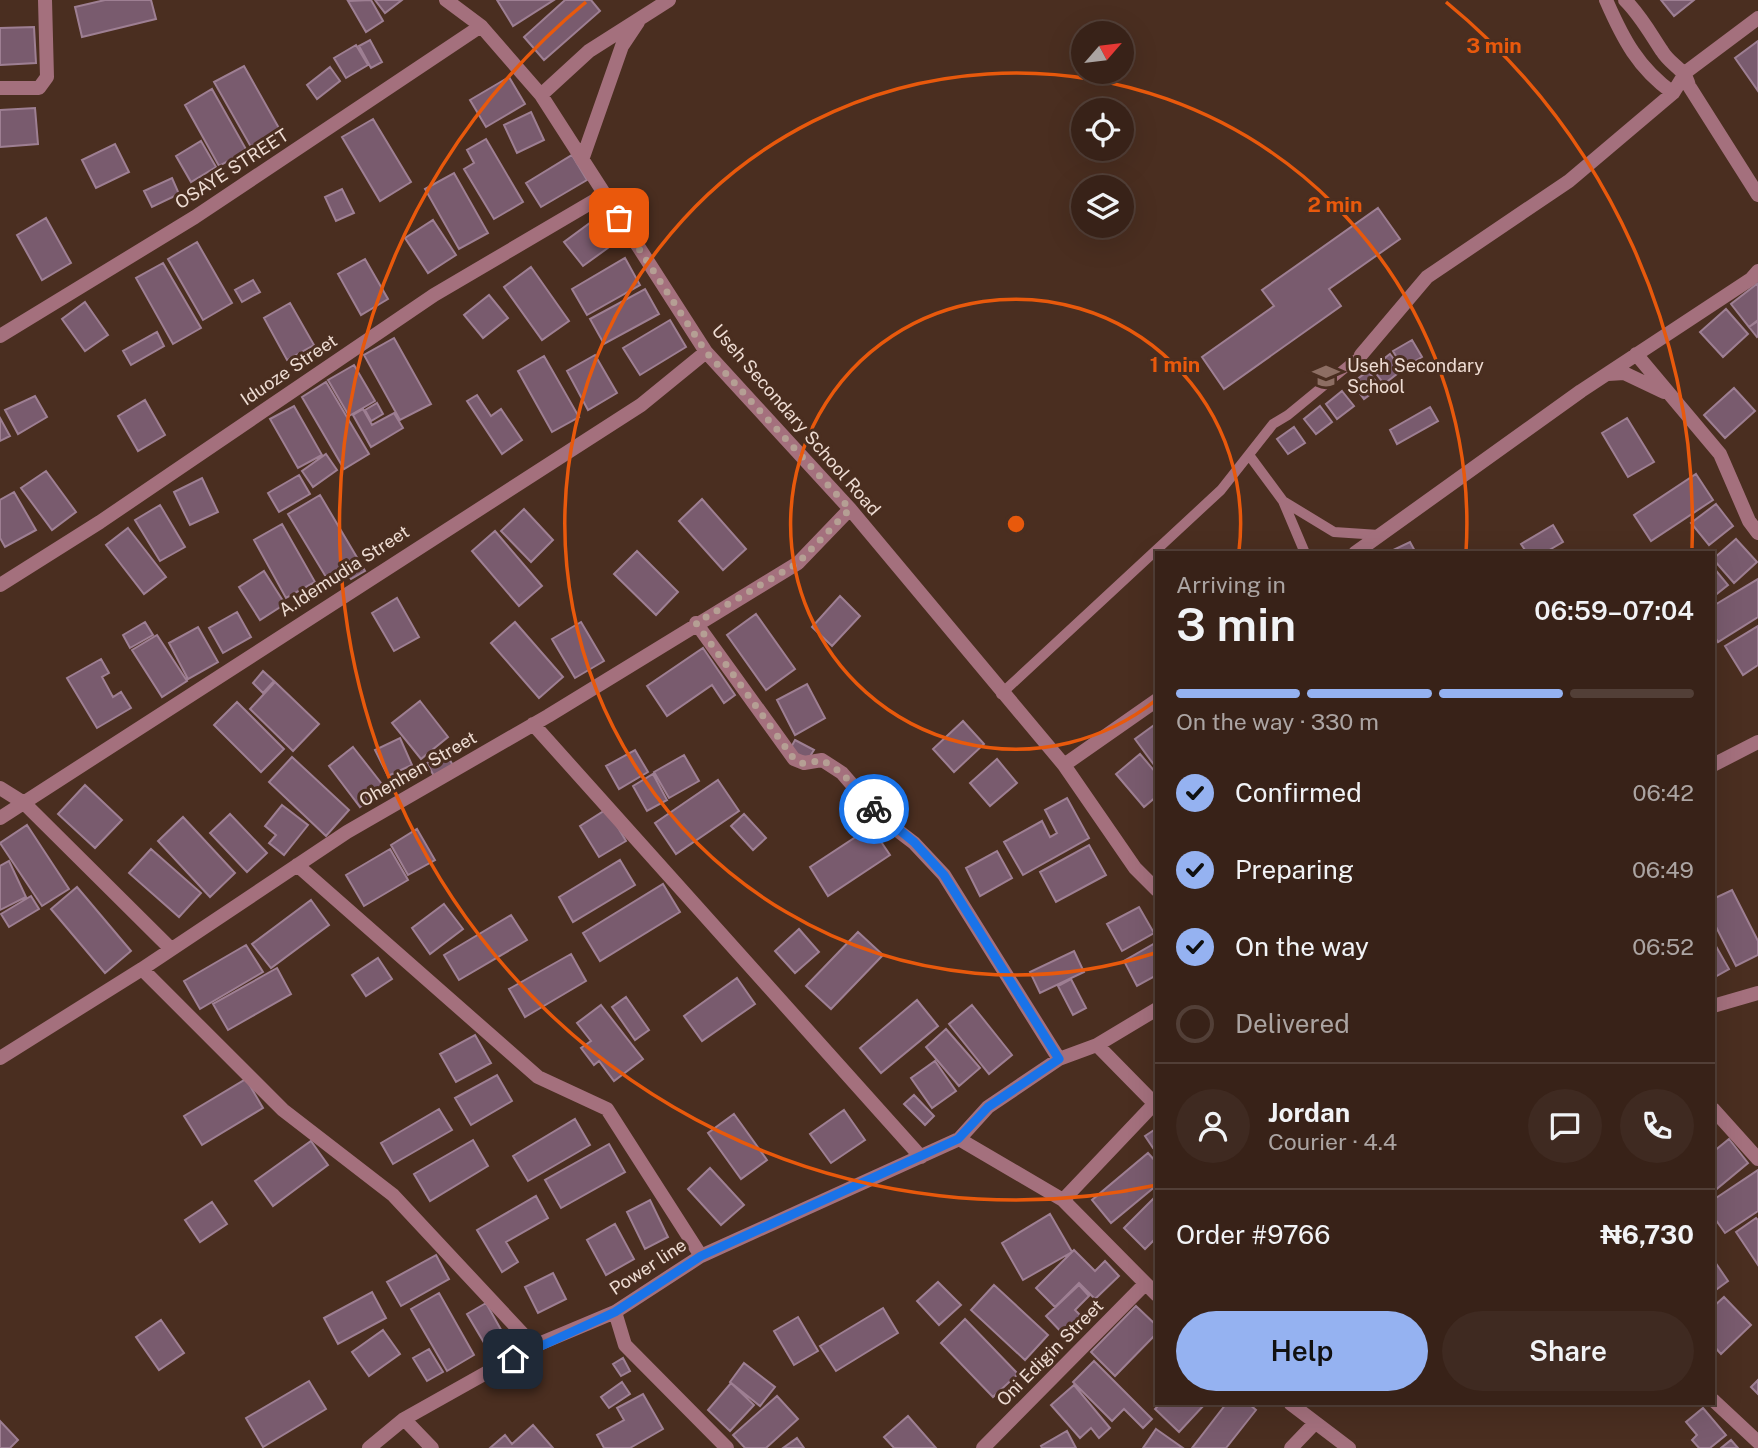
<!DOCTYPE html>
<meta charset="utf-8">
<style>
:root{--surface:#382218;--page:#3f2a21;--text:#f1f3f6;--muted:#aba4a2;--line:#523f37;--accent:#95b2f1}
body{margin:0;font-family:"Public Sans",sans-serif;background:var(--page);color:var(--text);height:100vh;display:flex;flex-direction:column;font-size:26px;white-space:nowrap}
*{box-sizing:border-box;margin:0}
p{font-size:23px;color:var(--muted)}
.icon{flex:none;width:38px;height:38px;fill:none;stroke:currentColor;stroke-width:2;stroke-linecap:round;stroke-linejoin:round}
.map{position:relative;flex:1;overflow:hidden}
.sheet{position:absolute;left:1155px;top:551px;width:560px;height:854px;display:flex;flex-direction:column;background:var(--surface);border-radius:0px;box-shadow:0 7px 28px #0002,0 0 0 2px var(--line)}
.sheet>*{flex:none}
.needle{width:46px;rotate:62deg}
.controls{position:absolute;left:1071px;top:21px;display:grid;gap:14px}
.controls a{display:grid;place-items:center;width:63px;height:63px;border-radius:50%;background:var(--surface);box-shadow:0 7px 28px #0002,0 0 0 2px var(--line);font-size:35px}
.pin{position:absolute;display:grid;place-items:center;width:60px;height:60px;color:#fff;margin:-30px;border-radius:14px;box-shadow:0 4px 10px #0006}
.courier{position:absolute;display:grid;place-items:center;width:70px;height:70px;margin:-35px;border:5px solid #1a73e8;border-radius:50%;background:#fff;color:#222;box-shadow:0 2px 9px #0007}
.overview em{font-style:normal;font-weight:600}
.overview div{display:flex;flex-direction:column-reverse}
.overview{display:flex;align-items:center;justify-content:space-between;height:119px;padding:0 21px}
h1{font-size:46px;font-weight:600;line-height:52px}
.bar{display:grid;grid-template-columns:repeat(4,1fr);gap:10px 7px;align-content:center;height:84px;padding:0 21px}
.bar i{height:9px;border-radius:5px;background:var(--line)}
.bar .current{background:var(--accent)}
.bar p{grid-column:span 4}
.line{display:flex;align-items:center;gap:18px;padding:0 21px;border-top:2px solid var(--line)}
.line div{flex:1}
.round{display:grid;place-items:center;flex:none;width:74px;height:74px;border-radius:37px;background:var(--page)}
ol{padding:0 21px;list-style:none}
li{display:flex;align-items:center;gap:21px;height:77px}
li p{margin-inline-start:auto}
li .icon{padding:7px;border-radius:50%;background:var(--accent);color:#111;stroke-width:4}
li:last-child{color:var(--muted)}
li i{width:38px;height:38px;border:4px solid var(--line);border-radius:50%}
.primary-button{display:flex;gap:14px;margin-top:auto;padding:14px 21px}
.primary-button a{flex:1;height:80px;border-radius:42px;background:var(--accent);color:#111;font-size:28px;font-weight:600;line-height:80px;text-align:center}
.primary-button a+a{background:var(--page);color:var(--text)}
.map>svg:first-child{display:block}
.building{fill:#795b6e;stroke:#9e7f93;stroke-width:2}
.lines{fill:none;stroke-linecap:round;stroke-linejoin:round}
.lane{stroke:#a4707d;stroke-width:10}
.street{stroke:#a4707d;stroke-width:14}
.done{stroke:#b59f94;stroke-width:7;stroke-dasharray:0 12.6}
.route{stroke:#1a73e8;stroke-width:9}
.ring{fill:none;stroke:#e8590c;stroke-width:3.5}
.labels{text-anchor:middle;stroke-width:6;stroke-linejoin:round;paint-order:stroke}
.street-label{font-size:18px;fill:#eedcd3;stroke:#4a2e20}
.poi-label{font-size:18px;fill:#eedcd3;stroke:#4a2e20;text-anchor:start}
.centre{fill:#e8590c;stroke:#4a2e20;stroke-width:3.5}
.ring-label{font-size:21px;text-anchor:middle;font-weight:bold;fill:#e8590c;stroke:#4a2e20;stroke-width:6;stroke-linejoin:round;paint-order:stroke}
</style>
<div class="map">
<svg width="1758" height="1448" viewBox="0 0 1758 1448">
<rect width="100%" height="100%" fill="#4a2e20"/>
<!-- building -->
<path class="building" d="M105 0H151L156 19 82 37 75 7Z
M371 0 383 21 366 32 348 1Z
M375 0H402L385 13Z
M497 0H554L513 26Z
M565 0H591L600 11 544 60 524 37Z
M1661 0H1694L1674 16Z
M34 27 36 63 0 65V28Z
M370 40 382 62 371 68 359 46Z
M1758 41V91L1735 58Z
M356 45 368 65 346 78 334 58Z
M244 66 280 130 251 147 214 82Z
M330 67 340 81 317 99 307 85Z
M509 77 525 104 486 127 470 100Z
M212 89 247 151 219 166 185 105Z
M35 108 38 144 0 147V110Z
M531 112 544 140 517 153 504 125Z
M373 119 411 182 380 201 342 137Z
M486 139 523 202 494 219 464 169 474 163 467 150Z
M201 141 216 167 191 182 176 156Z
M115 144 129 172 96 188 82 160Z
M572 155 587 180 541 207 526 183Z
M454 173 488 233 459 249 425 189Z
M172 178 179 194 152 207 144 191Z
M342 189 354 213 336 221 325 197Z
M1378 208 1400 239 1329 289 1341 306 1224 389 1202 357 1274 306 1262 290Z
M598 217 616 242 583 266 564 242Z
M46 218 71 263 42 280 17 235Z
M433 220 456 255 428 273 405 238Z
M197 242 232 303 203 320 168 259Z
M625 258 640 285 587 315 572 289Z
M365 259 388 299 361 315 338 274Z
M163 263 201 328 173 344 136 278Z
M531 267 569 321 542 340 504 287Z
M253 280 260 292 242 302 235 290Z
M1758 283V320L1749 327 1731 304Z
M645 289 659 314 604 344 590 319Z
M489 295 508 318 483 338 464 315Z
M85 302 108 335 85 351 62 319Z
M290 303 314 345 287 360 264 318Z
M1726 309 1748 334 1723 357 1700 332Z
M670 320 686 347 640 375 623 348Z
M1758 321V336L1757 337 1749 327Z
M157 332 164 346 131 365 123 351Z
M394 338 431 404 400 420 364 355Z
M1412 340 1422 357 1403 368 1393 351Z
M1390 354 1402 370 1384 384 1372 368Z
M595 355 617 393 588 410 567 371Z
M544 356 579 417 552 432 518 371Z
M354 365 375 401 349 416 328 380Z
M1368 371 1380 387 1364 399 1352 383Z
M326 382 369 454 344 469 302 397Z
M1734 388 1755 411 1725 438 1704 415Z
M1342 391 1354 406 1337 419 1326 404Z
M477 395 491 416 501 409 522 440 502 454 467 401Z
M35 396 47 417 18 434 5 410Z
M145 400 165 435 138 451 118 416Z
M377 403 383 414 371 421 365 410Z
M294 406 322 455 298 468 270 419Z
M1320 406 1332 422 1316 434 1304 419Z
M1430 407 1438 421 1397 444 1390 430Z
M363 409 372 425 394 413 403 428 371 447 353 415Z
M0 418 10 436 0 441Z
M1627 418 1654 462 1628 477 1602 433Z
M1294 427 1305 443 1288 454 1277 439Z
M326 454 337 470 313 487 302 471Z
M46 471 76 512 52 530 21 488Z
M1696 474 1713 500 1651 541 1634 515Z
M299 475 310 494 279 512 268 493Z
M202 478 218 512 190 525 174 492Z
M14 492 36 530 5 547 0 538V500Z
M320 495 365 571 351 579 346 572 329 582 288 514Z
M702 499 746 549 723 570 679 521Z
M1716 504 1733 526 1709 545 1691 523Z
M160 505 185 547 160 561 135 520Z
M524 509 553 540 531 562 501 531Z
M282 524 315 582 286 598 254 540Z
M1553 525 1563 542 1544 553H1527L1521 544Z
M128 528 166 577 144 594 106 545Z
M495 531 542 586 519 606 472 551Z
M1736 539 1757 562 1734 583 1713 559Z
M1410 542 1416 553H1387Z
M637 551 678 592 656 615 614 574Z
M1713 567 1728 585 1713 597Z
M264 571 285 604 260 620 239 587Z
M1758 579V617L1718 642 1713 634V606Z
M840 596 860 616 832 646 812 627Z
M397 598 419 637 394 651 372 613Z
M237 612 251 637 223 653 209 628Z
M756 614 795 669 766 690 727 635Z
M145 622 153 635 130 648 123 635Z
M515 622 563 677 539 698 491 643Z
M581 622 604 661 575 678 552 639Z
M1758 626V665L1743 675 1725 646Z
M198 627 218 662 188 679 169 643Z
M157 635 187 681 162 697 132 650Z
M703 648 735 695 724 703 712 685 667 716 647 686Z
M101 659 109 673 102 677 113 697 121 692 131 708 97 728 67 678Z
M263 671 274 681 263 693 253 683Z
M275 682 319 724 293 751 250 709Z
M807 684 825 718 795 735 777 700Z
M420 701 448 737 421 759 392 723Z
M237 702 284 749 261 772 214 725Z
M963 721 984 744 954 772 933 749Z
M1157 723V769L1135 739Z
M400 738 412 765 388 776 375 750Z
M795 740 814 750 807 761 789 751Z
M353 747 385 788 360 807 329 766Z
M635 750 648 772 619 789 606 766Z
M445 752 454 767 435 778 427 763Z
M1140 754 1157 774V796L1144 807 1116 774Z
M684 755 699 781 669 798 654 772Z
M292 757 349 810 326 836 269 782Z
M997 759 1017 783 990 806 970 783Z
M653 774 667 800 647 811 633 786Z
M718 780 739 811 676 854 655 823Z
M85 785 122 820 95 848 58 814Z
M1067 798 1089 838 1023 875 1004 842 1042 821 1050 837 1057 833 1045 810Z
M282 805 308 825 284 855 269 843 276 835 265 826Z
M607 809 626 841 599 857 580 826Z
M230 814 267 853 247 872 210 833Z
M744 814 766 838 753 850 731 826Z
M183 817 235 873 210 897 158 841Z
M27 825 69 889 42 906 0 843Z
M871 827 890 855 828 896 810 867Z
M417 829 435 860 408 875 391 845Z
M1089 845 1106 875 1056 902 1040 872Z
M151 849 201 893 179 917 129 873Z
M390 849 408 880 364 906 346 875Z
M997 851 1012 878 980 896 966 868Z
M620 860 635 885 573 922 559 897Z
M9 861 26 897 0 910V866Z
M663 884 680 912 600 961 583 933Z
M77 887 131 951 105 973 51 909Z
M1732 890 1758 941V955L1736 966 1713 921V899Z
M31 896 39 909 9 927 1 914Z
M311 900 329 925 271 968 252 944Z
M444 904 463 929 430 954 412 928Z
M1139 907 1154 933 1122 951 1107 924Z
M511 915 527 940 459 980 444 955Z
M799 929 819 952 795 973 775 951Z
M858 932 883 955 831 1009 806 986Z
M1713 941 1729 969 1713 978Z
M1157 942V975L1137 986 1124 961Z
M246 945 263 972 200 1009 184 981Z
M1074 951 1084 972 1040 993 1030 972Z
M571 954 586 981 525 1017 509 989Z
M378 958 392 979 366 996 352 975Z
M277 968 291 994 228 1030 213 1004Z
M737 978 755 1004 702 1041 684 1016Z
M1071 979 1086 1008 1073 1015 1058 986Z
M626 997 649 1030 635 1040 612 1007Z
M917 1000 938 1026 881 1073 860 1048Z
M601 1005 643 1059 614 1081 599 1061 594 1065 581 1048 591 1041 577 1023Z
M972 1005 1012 1055 989 1074 949 1024Z
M946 1029 980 1068 959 1086 926 1047Z
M475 1035 491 1063 456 1082 440 1054Z
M935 1061 956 1091 932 1108 911 1078Z
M497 1075 512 1101 471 1125 455 1098Z
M246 1079 263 1108 202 1145 184 1116Z
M914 1095 934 1116 925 1125 904 1104Z
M439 1109 452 1130 393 1164 381 1143Z
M844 1110 865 1140 831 1163 810 1134Z
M734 1114 767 1160 741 1179 708 1133Z
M575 1119 590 1145 528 1181 513 1156Z
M1157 1128V1146L1153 1148 1145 1136Z
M1729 1139 1748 1163 1713 1192V1152Z
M473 1140 488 1166 430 1201 414 1174Z
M311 1141 328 1165 273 1206 255 1181Z
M609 1144 625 1172 561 1208 545 1180Z
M1148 1153 1157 1163V1185L1111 1223 1092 1200Z
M710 1168 744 1205 721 1225 688 1189Z
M1758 1170V1211L1725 1233 1713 1216V1200Z
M536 1196 548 1218 506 1242 518 1262 502 1272 477 1230Z
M1153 1199 1157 1203V1237L1145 1249 1124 1228Z
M650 1200 668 1237 645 1249 627 1212Z
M212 1202 227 1224 200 1242 185 1220Z
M1050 1214 1072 1252 1023 1280 1002 1243Z
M1756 1218 1758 1220V1265L1736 1232Z
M615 1224 634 1259 606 1275 587 1240Z
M1074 1250 1095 1271 1105 1261 1119 1276 1095 1299 1079 1283 1055 1307 1036 1288Z
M436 1255 449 1279 401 1306 387 1282Z
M1713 1259 1728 1281 1713 1292Z
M553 1273 566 1299 538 1313 525 1287Z
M938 1282 961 1305 939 1325 917 1301Z
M994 1285 1048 1335 1025 1360 971 1310Z
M1079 1285 1089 1296 1075 1310 1083 1318 1065 1336 1046 1316Z
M372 1292 386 1318 338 1344 324 1318Z
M439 1293 474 1355 447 1371 411 1309Z
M1724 1297 1751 1325 1721 1354 1713 1345V1307Z
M486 1303 504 1335 486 1346 467 1314Z
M1136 1306 1157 1326V1333L1115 1376 1091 1352Z
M883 1308 898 1333 836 1371 820 1346Z
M798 1317 818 1351 794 1365 774 1331Z
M965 1319 1018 1374 993 1397 941 1343Z
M161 1320 184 1353 159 1370 136 1337Z
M383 1330 400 1354 369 1376 352 1352Z
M429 1349 443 1372 427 1381 413 1358Z
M623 1358 630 1371 621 1376 613 1364Z
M1094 1361 1152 1419 1143 1428 1124 1409 1112 1421 1073 1382Z
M744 1363 775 1387 760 1406 730 1382Z
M1758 1380V1394L1751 1387Z
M309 1381 326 1409 263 1447 246 1418Z
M622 1382 630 1394 609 1408 601 1397Z
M731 1383 754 1405 730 1431 708 1410Z
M1074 1385 1110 1428 1099 1438 1091 1428 1080 1438 1051 1405Z
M643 1394 663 1429 630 1448H604L597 1435 624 1420 617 1408Z
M777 1396 798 1419 766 1448H745L733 1435Z
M1160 1404H1205L1179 1432 1155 1409Z
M1226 1404H1249L1256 1410 1226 1448H1192Z
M1703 1408 1726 1435 1710 1448H1699L1692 1440 1697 1435 1686 1422Z
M908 1416 936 1448H894L884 1437Z
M0 1421 18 1440 10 1448H0Z
M533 1425 553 1448H490L505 1435 512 1444Z
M1156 1429 1183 1448H1143Z
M1067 1431 1076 1448H1042L1041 1446Z
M797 1438 804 1448H783Z
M1731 1440 1738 1448H1721Z"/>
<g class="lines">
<!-- lane -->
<path class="lane" d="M1249 455 1283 501 1305 553
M1283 501 1334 532 1379 535
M1001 694 1221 490 1273 424 1288 415 1361 355"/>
<!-- street -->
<path class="street" d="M446 0 481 26 541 95 706 352 850 509 1064 765 1135 868 1157 890
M1606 0C1623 39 1638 68 1673 93
M1625 0C1641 16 1650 33 1662 51 1671 66 1685 68 1689 86L1758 195
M0 88H39L47 77 45 0
M541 95 589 51 669 0
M582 160 622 46 638 22
M0 336 195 217 481 26
M1636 354 1720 454 1749 521 1758 533
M1361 355 1427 277 1569 181 1673 93 1686 72 1758 18
M1608 374 1624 373 1664 392
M1355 553 1581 391 1751 279 1758 271
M0 585 100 522 434 295 604 195
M696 623 794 759 804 763 822 760 842 773 880 817 914 843 944 875 1059 1059
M533 724 921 1157
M1064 765 1157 700
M1713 765 1758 742
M0 788 24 803 171 949
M0 818 641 405 706 352
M297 865 538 1077 607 1109 701 1256
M142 969 283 1110 393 1195 534 1346
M1713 1006 1758 993
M1097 1045 1154 1103
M0 1058 142 969 347 832 548 716 798 563 850 509
M1713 1109 1758 1159
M959 1139 1063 1200 1157 1295
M1063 1200 1157 1101
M615 1312 625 1345 727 1448
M1713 1400 1758 1442
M1291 1404 1349 1448
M404 1419 432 1448
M369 1448 404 1419 534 1346 615 1312 701 1256 959 1139 988 1107 1059 1059 1097 1045 1157 1009
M983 1448 1144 1285
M1291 1448 1315 1423"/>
</g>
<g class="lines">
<!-- done -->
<path class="done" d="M619 218 706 352 850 509 798 563 696 623 794 759 804 764 822 760 842 773 874 809"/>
<!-- route -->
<path class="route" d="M513 1359 615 1312 701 1256 958 1139 988 1107 1059 1059 944 875 914 842 874 809"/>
</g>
<!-- distance rings -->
<g class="ring">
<path d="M1156 700A225 225 0 1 1 1239 551"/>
<path d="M1155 953A451 451 0 1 1 1466 552"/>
<path d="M1157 1185A676 676 0 0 1 586 2M1446 2A676 676 0 0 1 1692 548"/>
</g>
<!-- icons -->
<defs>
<g id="school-bare" transform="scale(2.1)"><path d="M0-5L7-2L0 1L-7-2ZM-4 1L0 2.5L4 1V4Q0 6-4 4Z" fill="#8d6e63" stroke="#4a2e20" stroke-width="2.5" paint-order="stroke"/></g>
</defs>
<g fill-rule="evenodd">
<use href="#school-bare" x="1326" y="376"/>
</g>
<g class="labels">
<!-- street labels -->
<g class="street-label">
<text transform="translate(232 169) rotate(-33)" y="6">OSAYE STREET</text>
<text transform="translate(289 370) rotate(-34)" y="6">Iduoze Street</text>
<text transform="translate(796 420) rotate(49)" y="6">Useh Secondary School Road</text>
<text transform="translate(344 571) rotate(-33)" y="6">A.Idemudia Street</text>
<text transform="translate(418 769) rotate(-30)" y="6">Ohenhen Street</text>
<text transform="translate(648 1267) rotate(-33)" y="6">Power line</text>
<text transform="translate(1050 1353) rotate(-45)" y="6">Oni Edigin Street</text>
</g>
<!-- poi labels -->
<g class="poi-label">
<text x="1347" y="372">Useh Secondary<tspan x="1347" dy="21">School</tspan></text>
</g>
</g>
<circle cx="1016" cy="524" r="10" class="centre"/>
<g class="ring-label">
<text x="1494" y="53">3 min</text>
<text x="1335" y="212">2 min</text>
<text x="1175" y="372">1 min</text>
</g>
</svg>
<div class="controls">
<a><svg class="needle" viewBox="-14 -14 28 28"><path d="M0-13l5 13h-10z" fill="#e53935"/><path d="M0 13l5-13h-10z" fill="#aba4a2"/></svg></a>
<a><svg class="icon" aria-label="locate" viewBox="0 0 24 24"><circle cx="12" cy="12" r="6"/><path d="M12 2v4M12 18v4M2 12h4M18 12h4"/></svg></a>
<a><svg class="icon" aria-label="layers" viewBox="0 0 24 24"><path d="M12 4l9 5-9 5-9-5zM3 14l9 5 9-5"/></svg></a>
</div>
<div class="pin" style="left:619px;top:218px;background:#ea580c"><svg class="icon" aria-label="bag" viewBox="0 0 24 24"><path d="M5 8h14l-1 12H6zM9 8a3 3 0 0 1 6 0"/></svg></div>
<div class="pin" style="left:513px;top:1359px;background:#1f2937"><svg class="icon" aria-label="home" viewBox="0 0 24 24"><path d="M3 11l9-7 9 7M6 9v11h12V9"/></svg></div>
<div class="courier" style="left:874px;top:809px"><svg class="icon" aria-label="bike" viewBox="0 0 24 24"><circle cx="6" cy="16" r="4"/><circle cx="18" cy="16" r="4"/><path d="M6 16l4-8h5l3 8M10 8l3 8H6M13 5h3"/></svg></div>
<section class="sheet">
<div class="overview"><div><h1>3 min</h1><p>Arriving in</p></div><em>06:59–07:04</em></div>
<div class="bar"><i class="current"></i><i class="current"></i><i class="current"></i><i></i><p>On the way · 330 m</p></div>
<ol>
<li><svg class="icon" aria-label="check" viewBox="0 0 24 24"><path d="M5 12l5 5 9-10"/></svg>Confirmed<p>06:42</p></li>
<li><svg class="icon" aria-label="check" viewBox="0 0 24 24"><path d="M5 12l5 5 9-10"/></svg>Preparing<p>06:49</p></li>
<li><svg class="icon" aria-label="check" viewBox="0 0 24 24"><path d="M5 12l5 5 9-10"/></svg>On the way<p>06:52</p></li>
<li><i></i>Delivered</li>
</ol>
<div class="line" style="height:126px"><a class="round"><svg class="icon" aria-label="person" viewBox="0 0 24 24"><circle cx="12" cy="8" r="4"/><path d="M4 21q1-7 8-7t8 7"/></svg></a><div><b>Jordan</b><p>Courier · 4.4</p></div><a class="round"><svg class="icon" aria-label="chat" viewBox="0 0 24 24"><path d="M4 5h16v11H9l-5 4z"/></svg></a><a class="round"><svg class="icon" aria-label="phone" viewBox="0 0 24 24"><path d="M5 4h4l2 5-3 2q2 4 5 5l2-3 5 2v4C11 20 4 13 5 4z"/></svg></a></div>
<div class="line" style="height:91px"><div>Order #9766</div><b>₦6,730</b></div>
<div class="primary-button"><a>Help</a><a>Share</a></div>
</section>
</div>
